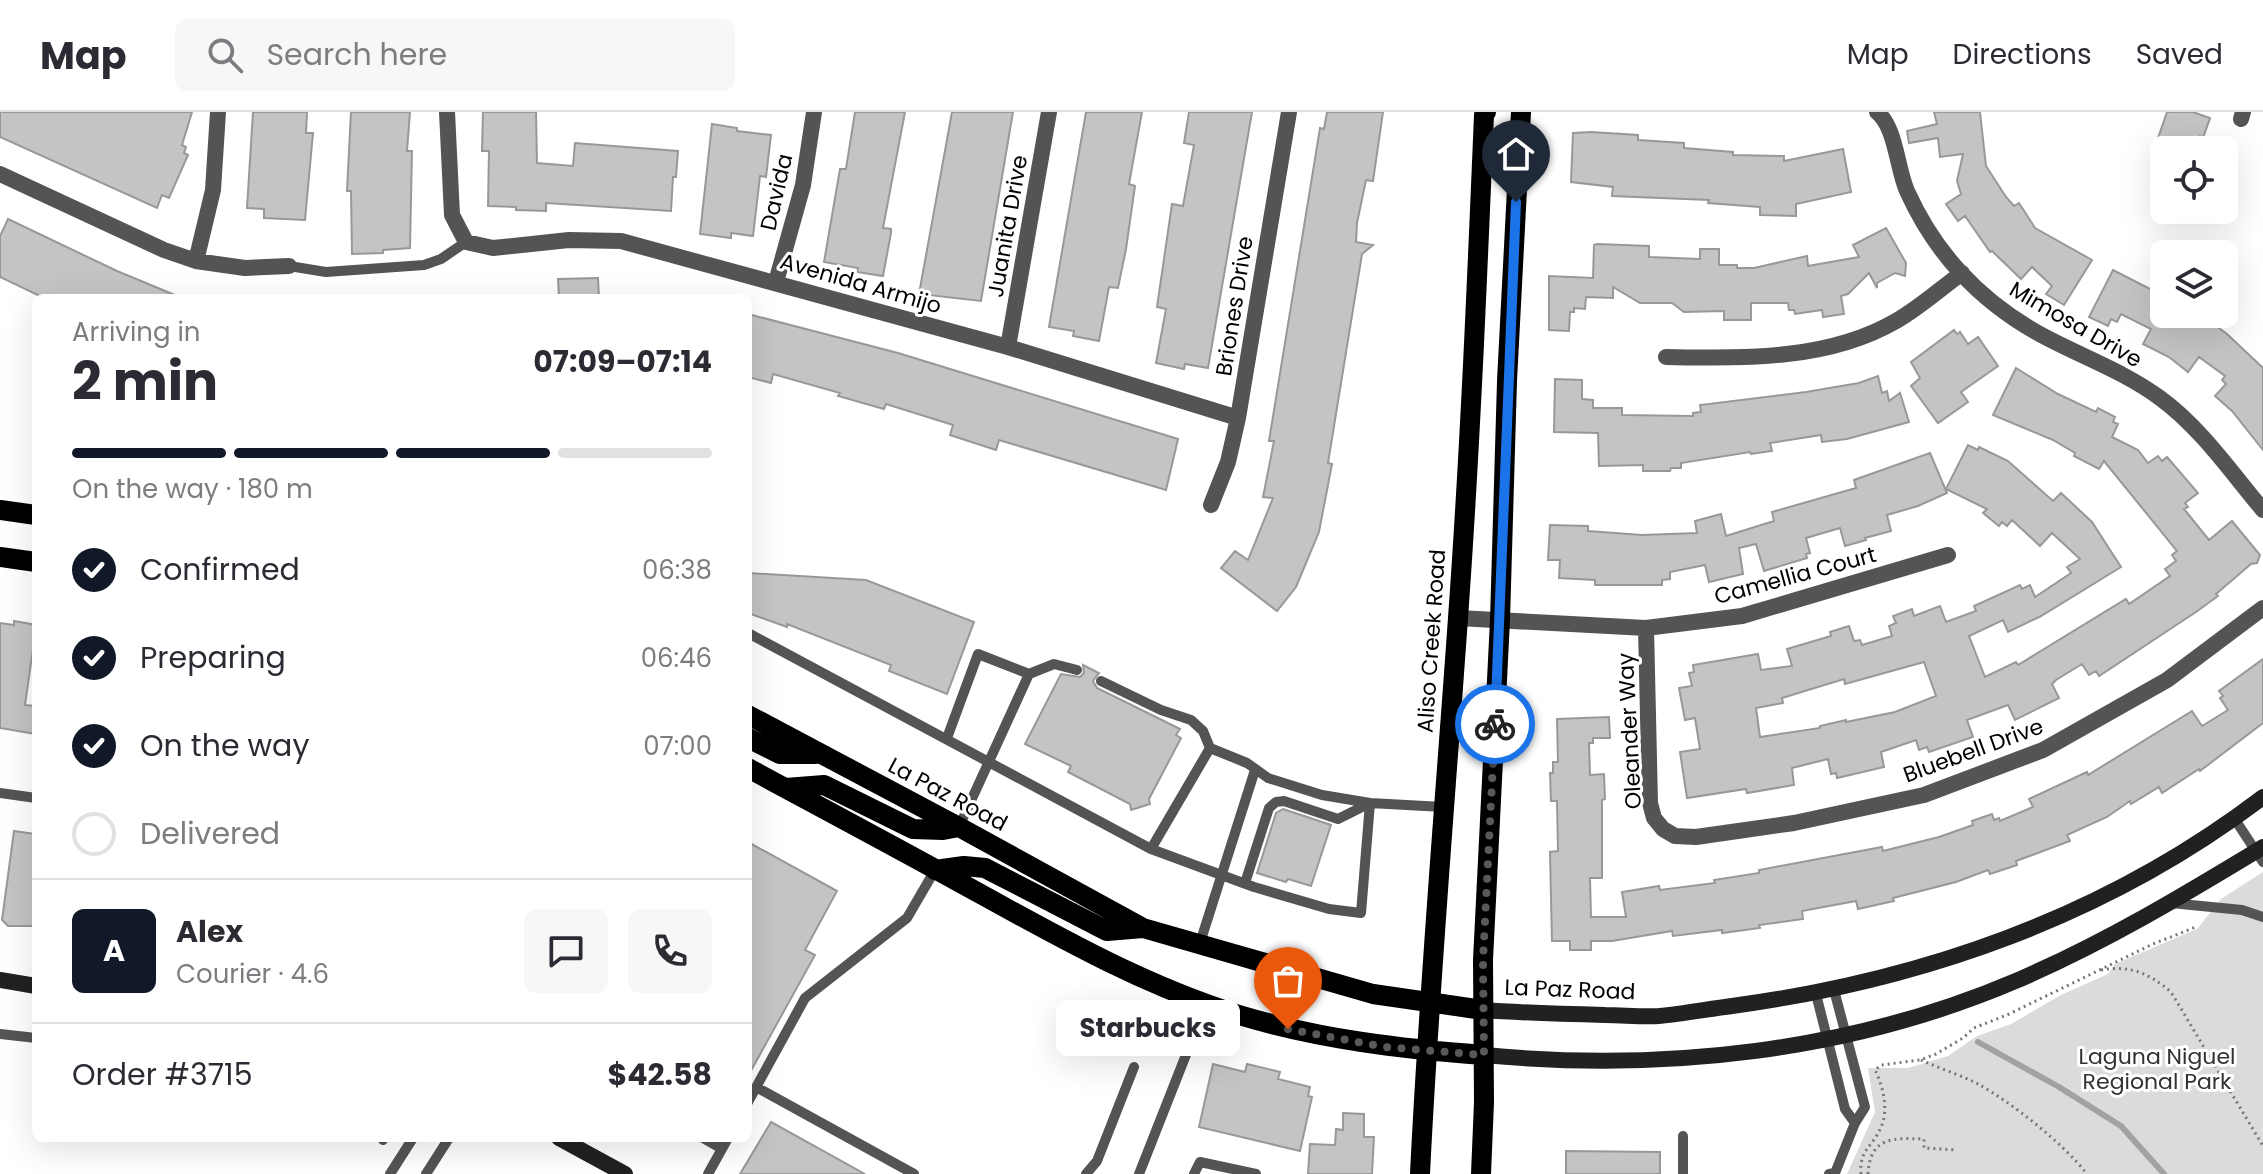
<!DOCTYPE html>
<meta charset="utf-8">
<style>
:root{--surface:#fff;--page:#f7f7f7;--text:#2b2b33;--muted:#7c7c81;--line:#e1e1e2;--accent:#111827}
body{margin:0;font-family:Poppins,sans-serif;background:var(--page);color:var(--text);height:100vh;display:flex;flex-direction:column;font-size:30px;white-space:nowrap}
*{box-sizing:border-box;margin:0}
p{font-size:26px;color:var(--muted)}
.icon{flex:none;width:44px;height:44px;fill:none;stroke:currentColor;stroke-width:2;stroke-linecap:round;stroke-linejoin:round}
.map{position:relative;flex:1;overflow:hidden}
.details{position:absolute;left:32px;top:182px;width:720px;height:848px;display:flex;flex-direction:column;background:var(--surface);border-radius:12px;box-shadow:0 8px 32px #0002}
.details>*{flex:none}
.fabs{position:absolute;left:2150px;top:24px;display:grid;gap:16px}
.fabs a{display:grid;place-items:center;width:88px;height:88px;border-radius:12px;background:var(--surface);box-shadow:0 8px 32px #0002;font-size:40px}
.pin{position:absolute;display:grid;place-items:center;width:68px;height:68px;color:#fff;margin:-82px -34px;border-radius:50% 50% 50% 0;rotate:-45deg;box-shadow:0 0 8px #0007}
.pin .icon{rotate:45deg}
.courier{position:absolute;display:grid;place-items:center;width:80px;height:80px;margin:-40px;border:6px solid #1a73e8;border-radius:50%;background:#fff;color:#222;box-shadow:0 2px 10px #0007}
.bubble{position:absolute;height:56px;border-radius:12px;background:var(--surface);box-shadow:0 8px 32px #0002;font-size:26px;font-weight:700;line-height:56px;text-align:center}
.head em{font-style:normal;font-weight:700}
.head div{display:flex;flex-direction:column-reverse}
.head{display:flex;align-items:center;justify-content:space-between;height:136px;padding:0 40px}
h1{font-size:52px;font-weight:700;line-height:60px}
.bar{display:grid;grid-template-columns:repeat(4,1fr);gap:12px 8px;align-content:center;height:96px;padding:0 40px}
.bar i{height:10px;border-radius:6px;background:var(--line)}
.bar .selected{background:var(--accent)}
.bar p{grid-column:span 4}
.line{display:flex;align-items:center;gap:20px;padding:0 40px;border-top:2px solid var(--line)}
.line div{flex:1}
.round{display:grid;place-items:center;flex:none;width:84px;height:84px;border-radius:12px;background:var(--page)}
ol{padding:0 40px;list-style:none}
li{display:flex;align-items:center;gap:24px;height:88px}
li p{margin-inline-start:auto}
li .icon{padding:8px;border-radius:50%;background:var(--accent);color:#fff;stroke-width:4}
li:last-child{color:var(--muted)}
li i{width:44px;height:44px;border:4px solid var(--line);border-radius:50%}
header{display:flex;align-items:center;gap:48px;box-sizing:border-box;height:112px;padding:0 40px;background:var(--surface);border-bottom:2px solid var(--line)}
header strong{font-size:38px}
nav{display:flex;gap:44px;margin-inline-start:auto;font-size:28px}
.search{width:560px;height:72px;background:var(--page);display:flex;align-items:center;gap:20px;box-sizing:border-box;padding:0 28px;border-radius:12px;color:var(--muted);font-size:30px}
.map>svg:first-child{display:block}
.green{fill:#dbdbdb}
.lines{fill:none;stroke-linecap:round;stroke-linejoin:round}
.stream{stroke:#a2a2a2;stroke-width:6}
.building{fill:#c4c4c4;stroke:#989898;stroke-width:2;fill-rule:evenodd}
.path{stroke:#767676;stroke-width:3;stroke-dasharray:2 4;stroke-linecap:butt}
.lane{stroke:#545454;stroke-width:10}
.street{stroke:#545454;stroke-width:16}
.secondary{stroke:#212121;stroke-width:16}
.primary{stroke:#000;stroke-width:20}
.done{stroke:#595959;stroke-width:8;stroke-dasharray:0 14.4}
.route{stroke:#1a73e8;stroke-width:10}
.labels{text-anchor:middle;stroke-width:6;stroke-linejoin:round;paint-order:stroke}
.street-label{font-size:22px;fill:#000;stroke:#fff}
.park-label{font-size:22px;fill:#323232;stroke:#fff}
</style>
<header>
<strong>Map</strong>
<div class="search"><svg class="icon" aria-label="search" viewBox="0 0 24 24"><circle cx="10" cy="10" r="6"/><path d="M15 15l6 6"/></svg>Search here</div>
<nav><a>Map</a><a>Directions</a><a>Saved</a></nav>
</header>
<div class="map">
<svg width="2263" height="1062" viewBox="0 0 2263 1062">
<rect width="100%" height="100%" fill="#fff"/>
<!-- green -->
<path class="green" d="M2263 760V1062H1847L1875 1000 1868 956H1908L1948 944 1977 924 2011 912 2061 883 2108 862 2115 852 2197 817 2221 787Z"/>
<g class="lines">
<!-- stream -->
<path class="stream" d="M1978 930 2059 975 2121 1014 2164 1062"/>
</g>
<!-- building -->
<path class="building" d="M0 0H192L182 33 186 35 184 41 188 43 169 86 162 83 157 96 0 25Z
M253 0H307L306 21H313L305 108 264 106V97L247 96Z
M351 0H410L407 39H412L410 136 383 138V141L352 142 351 79H347Z
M483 0H536L537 51 573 54 575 31 678 39 676 65H673L671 99 546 91V99L516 98V95L488 94 489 39H482Z
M855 0H905L883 116 891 117V121L883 164 857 160 858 156 824 150 840 57H846Z
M952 0H1013L981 189 919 182Z
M1086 0H1142L1129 72 1135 74 1126 137 1118 176 1109 175 1099 229 1073 224 1074 219 1049 215Z
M1189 0H1252L1208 256 1185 252 1184 257 1156 251 1166 197 1157 195 1172 92 1183 94 1194 33 1184 31Z
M1327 0H1383L1373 69 1366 68 1357 111 1356 130 1373 133 1362 142 1328 351 1332 352 1319 420 1296 475 1277 499 1221 456 1235 439 1248 448 1273 386 1263 385 1274 329H1269L1320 16 1324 17Z
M1934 0H1980L1986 54 2006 85 2014 94 2019 91 2035 116 2092 148 2064 193 2046 182 2052 174 2032 155 2021 167 1992 139 1990 140 1965 104 1958 109 1946 92 1961 82 1957 69 1963 42 1940 45 1938 26 1909 31 1907 19 1937 12Z
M2167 0H2193L2210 6 2203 26 2200 24 2195 38 2158 26Z
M712 12 737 16V19L771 23 766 65 760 64 753 124 731 121V126L700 122Z
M1591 20 1638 23V28L1684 31V36L1733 40V43L1784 44V49L1843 37 1851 80 1796 92V104L1760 103V95L1708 91 1709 88 1612 84 1613 75 1571 70 1573 21Z
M8 107 117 159 182 186H44L0 165V124Z
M1886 116 1906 151 1905 164 1895 161 1877 171V176L1869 161 1848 182 1841 184 1844 202 1823 205 1822 198 1795 202 1794 198H1789L1788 191H1751V208H1724V199L1684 200 1672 191H1640L1613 175V186L1586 185 1585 197 1574 196V200H1570L1569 219 1549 218V164L1593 166 1594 133 1597 132 1649 134V145L1700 147V137H1719V153H1737V156H1754L1807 144 1808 154 1859 145 1853 133Z
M2113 158 2164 184V202H2200L2227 222 2263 256V338L2232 299 2215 284 2226 272 2222 268 2225 264 2199 245 2188 260 2169 245 2143 232 2151 217 2121 202 2117 210 2111 207 2108 214 2089 205Z
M598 166 599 186H559L558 167Z
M748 202 898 241 1178 327 1166 378 999 328 996 338 950 323 953 313 886 292 884 297 838 284 840 281 773 262 771 271 748 265Z
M1954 218 1957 222 1960 220 1968 232 1978 225 1998 254 1961 280 1968 290 1938 311 1911 274 1920 266 1911 250Z
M2016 256 2058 282 2096 300 2098 296 2115 305 2113 310 2118 312 2112 325 2138 338 2148 351 2158 344 2162 349 2167 345 2198 381 2185 391 2188 395 2184 397 2209 428 2232 409 2260 443 2257 451 2251 452 2216 482 2218 484 2196 500 2099 564 2096 559 2089 563 2082 552 2056 568 2052 572 2059 586 2015 608 2008 593 1967 608 1973 625 1929 640 1927 635 1919 638 1916 628 1881 640 1884 655 1837 666 1836 661 1831 662 1828 647 1792 656 1794 673 1747 681 1746 677 1687 686 1680 640 1700 637 1695 606 1685 608 1679 576 1692 574 1689 561 1694 560 1693 553 1758 542 1761 558 1792 554 1787 537 1831 524 1830 520 1849 514 1854 529 1860 528 1862 533 1892 524 1889 514 1896 511 1893 504 1912 497 1914 504 1940 494 1946 510 1976 499 1974 494 2020 473 2022 477 2030 473 2035 485 2071 461 2067 455 2080 447 2052 421 2040 434 2012 408 2007 414 2002 410 1999 414 1983 401 1987 397 1946 377 1968 333 1978 338 1979 335 2008 349 2053 389 2061 381 2092 410 2121 455 2041 504 2008 520 2003 508 1969 524 1985 565 2016 550 2018 553 2126 487 2129 492 2170 464 2165 457 2176 449 2172 443 2177 439 2104 349 2099 357 2074 344 2075 341 2053 328 1993 303ZM1924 550 1936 584 1895 600 1846 610V608L1820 614V616L1760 625 1756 596 1783 591 1782 586 1844 567 1845 572Z
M1878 264 1882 281 1887 279 1889 289 1900 281 1909 310 1847 327 1822 330 1821 323 1770 331 1772 339 1751 342 1750 340 1681 351V356H1671L1670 359H1643V353L1599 354 1598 321 1554 320 1555 267 1582 268V287L1593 288V296H1622V303L1693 304V301L1701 300 1700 293 1806 280 1859 271Z
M1930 341 1947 381 1918 394 1887 403 1891 419 1865 426 1866 428 1845 434 1840 416 1806 426 1810 441 1806 442 1807 446 1764 459 1756 432 1739 436 1743 462 1709 470 1705 453 1670 460V467L1662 468V473H1595V468L1559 466 1560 448H1548L1550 413 1588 414V419L1642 423 1697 421 1695 409 1721 402 1726 424 1774 409 1772 400 1856 376 1854 368Z
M748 461 866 468 974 510 947 582 889 559 891 553 787 512V515L748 501Z
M14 509 31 512 36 516 25 593 36 594V622L0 616V511L14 513Z
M2263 547V611L2200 659 2199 657 2162 681 2159 675 2131 692 2130 689 2107 705 2067 723 2070 729 2016 749 2017 753 1990 762 1988 758 1956 770 1893 786 1894 789 1858 797 1856 789 1802 799 1803 807 1759 813 1760 816 1722 821V818L1673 824 1672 819 1612 829H1591V838H1570V829H1552L1550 740 1558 739 1557 689H1551L1550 661H1553V650H1558L1557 607 1609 605 1610 626H1593V631H1589L1590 663 1604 662 1605 687 1602 688V766H1590L1591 805H1626L1622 780 1659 774 1660 778 1715 771 1714 768 1759 761V758L1882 735 1883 739 1939 725 1973 713 1972 709 1992 702 1994 708 1999 706 2000 709 2033 695 2029 687 2087 660 2088 663 2192 599 2202 614 2228 598 2220 586 2223 584 2219 579Z
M1083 553 1099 561 1093 569 1097 576 1180 617 1176 623 1181 626 1149 687 1150 692 1131 698 1130 692 1068 660 1071 654 1025 632 1061 562 1080 565 1084 561Z
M1283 697 1331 713 1311 774 1288 767 1286 770 1257 761 1276 701Z
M14 719 36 722V814H8L2 808Z
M748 730 837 779 805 838 815 843 748 964Z
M1213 952 1245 960 1247 952 1280 960 1278 967 1310 975 1308 984 1312 985 1300 1039 1199 1015Z
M1343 1001 1364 1002V1025H1374L1372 1062H1308L1310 1032 1335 1033 1336 1017 1343 1018Z
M771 1010 865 1062H740Z
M1566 1039 1660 1040V1062H1566Z"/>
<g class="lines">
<!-- path -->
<path class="path" d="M2101 858C2130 853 2149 861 2171 880L2263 1034
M1921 948C1939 956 1960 963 1978 972 2011 990 2064 1032 2087 1062
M1861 1062C1859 1037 1873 1035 1881 1015 1889 998 1883 974 1875 958L1881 953 1920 948 1936 942 1963 926 1974 916 2009 902 2153 832 2196 815
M1868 1062C1870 1024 1894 1026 1924 1027V1036L1956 1038"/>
<!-- lane -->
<path class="lane" d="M289 154 326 160 424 153 441 147 466 130
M748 521 1151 737 1254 775 1329 797 1361 801 1370 691
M1029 562 1054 552 1077 558
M1101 569 1161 598 1191 608 1203 619 1210 636
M947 626 978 542 1029 562 959 715
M0 681 36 686
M2234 706 2263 750
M1151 737 1210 636 1247 651 1268 666 1322 683 1370 691 1443 695
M1245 771 1269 696 1276 690 1284 689 1338 707 1370 691
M2171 791 2242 798 2263 805
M1199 834 1255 658
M1816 882 1845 997 1855 1011
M0 922 36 926
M756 975 914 1062
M748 990 805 886 907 806 935 758
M382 1026 383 1028
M703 1026 722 1037
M390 1062 413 1026
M426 1062 449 1026
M708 1062 728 1026
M1086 1062 1097 1049 1134 955
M1139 1062 1206 892
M1194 1062 1200 1050 1256 1062
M1683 1062V1024
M1829 1062 1835 1061 1855 1011 1865 995 1834 878"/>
<!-- street -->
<path class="street" d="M447 0 452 103 466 130 493 136 569 128 621 129 1008 235 1238 306
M1877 0C1896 15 1897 57 1907 79 1921 110 1937 135 1960 160 1982 184 2008 204 2036 220 2077 243 2122 258 2160 286 2200 315 2231 360 2263 398
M2241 7 2243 0
M0 62 164 138 196 149 245 156 289 154
M196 149 213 78 218 0
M776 170 803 73 814 0
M1008 235 1049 0
M1666 245C1743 246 1827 249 1896 209 1919 196 1940 177 1962 161
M1211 393 1228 350 1238 306 1289 0
M1458 506 1646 516 1742 504 1948 443
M1646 516 1650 691 1654 706 1663 717 1675 724 1696 725 1794 711 1924 683 2043 638 2167 568 2263 496"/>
<!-- secondary -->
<path class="secondary" d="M0 868 36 874
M1483 898C1524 901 1564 902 1605 903 1623 903 1641 905 1659 904 1683 902 1708 897 1732 894 1924 868 2108 803 2263 685
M1484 943C1665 960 1850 940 2018 868 2104 831 2184 783 2263 735
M559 1026 625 1062"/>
<!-- primary -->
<path class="primary" d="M0 398 36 403
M0 445 36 450
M748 603 959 715 1143 816 1373 882 1483 898
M748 626 780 642H816
M748 656C824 697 901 738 977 780 1062 827 1146 874 1239 903 1319 927 1401 937 1484 943
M786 676 824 673 913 717 943 718 959 715
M935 758 964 754 985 756 1107 819 1143 816
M1420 1062C1429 876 1445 691 1458 506 1470 339 1477 171 1484 3L1486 0
M1481 1062 1484 990 1483 848 1500 508 1507 269 1521 0"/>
</g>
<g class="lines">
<!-- done -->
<path class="done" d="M1288 917 1385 935 1484 943 1483 848 1495 612"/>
<!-- route -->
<path class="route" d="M1495 612 1516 90"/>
</g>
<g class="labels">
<!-- street labels -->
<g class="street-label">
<text transform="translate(776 80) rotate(-77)" y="8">Davida</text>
<text transform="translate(1007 114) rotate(-80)" y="8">Juanita Drive</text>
<text transform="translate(861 171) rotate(16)" y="8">Avenida Armijo</text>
<text transform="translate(1234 194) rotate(-81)" y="8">Briones Drive</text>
<text transform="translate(2076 212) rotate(30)" y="8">Mimosa Drive</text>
<text transform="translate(1795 463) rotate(-15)" y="8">Camellia Court</text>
<text transform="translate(1431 529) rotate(-86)" y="8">Aliso Creek Road</text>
<text transform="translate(1629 619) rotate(-93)" y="8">Oleander Way</text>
<text transform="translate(1973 638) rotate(-20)" y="8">Bluebell Drive</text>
<text transform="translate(948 682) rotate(28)" y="8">La Paz Road</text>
<text transform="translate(1570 877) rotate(2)" y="8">La Paz Road</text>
</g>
<!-- park labels -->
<g class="park-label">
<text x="2157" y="952">Laguna Niguel<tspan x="2157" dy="25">Regional Park</tspan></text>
</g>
</g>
</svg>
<div class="fabs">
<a><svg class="icon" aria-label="locate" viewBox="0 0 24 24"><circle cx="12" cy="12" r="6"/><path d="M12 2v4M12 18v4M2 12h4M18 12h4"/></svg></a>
<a><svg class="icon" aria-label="layers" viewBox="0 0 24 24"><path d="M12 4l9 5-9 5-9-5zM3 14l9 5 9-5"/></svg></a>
</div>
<div class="pin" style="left:1288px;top:917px;background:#ea580c"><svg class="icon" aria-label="bag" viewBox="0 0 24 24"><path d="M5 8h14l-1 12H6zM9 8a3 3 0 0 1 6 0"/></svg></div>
<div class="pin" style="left:1516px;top:90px;background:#1f2937"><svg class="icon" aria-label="home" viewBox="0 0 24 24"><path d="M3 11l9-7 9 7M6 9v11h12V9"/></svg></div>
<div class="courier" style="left:1495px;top:612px"><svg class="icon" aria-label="bike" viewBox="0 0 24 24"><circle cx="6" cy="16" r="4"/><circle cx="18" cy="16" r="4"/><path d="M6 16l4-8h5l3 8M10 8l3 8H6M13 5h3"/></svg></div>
<div class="bubble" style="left:1056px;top:888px;width:184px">Starbucks</div>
<section class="details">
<div class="head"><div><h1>2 min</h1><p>Arriving in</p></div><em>07:09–07:14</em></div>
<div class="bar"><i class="selected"></i><i class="selected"></i><i class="selected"></i><i></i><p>On the way · 180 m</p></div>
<ol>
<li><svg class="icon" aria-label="check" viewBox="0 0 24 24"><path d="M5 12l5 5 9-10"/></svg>Confirmed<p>06:38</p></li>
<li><svg class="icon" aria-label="check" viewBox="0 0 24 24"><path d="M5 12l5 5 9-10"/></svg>Preparing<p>06:46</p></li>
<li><svg class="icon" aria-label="check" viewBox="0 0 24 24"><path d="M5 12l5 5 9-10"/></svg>On the way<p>07:00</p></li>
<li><i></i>Delivered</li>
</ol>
<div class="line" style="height:144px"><b class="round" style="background:var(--accent);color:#fff">A</b><div><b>Alex</b><p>Courier · 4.6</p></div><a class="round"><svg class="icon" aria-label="chat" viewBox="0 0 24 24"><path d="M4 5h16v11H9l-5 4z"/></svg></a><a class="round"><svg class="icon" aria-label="phone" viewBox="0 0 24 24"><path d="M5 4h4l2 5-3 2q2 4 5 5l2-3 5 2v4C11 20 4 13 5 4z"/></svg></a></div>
<div class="line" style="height:104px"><div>Order #3715</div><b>$42.58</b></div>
</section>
</div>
